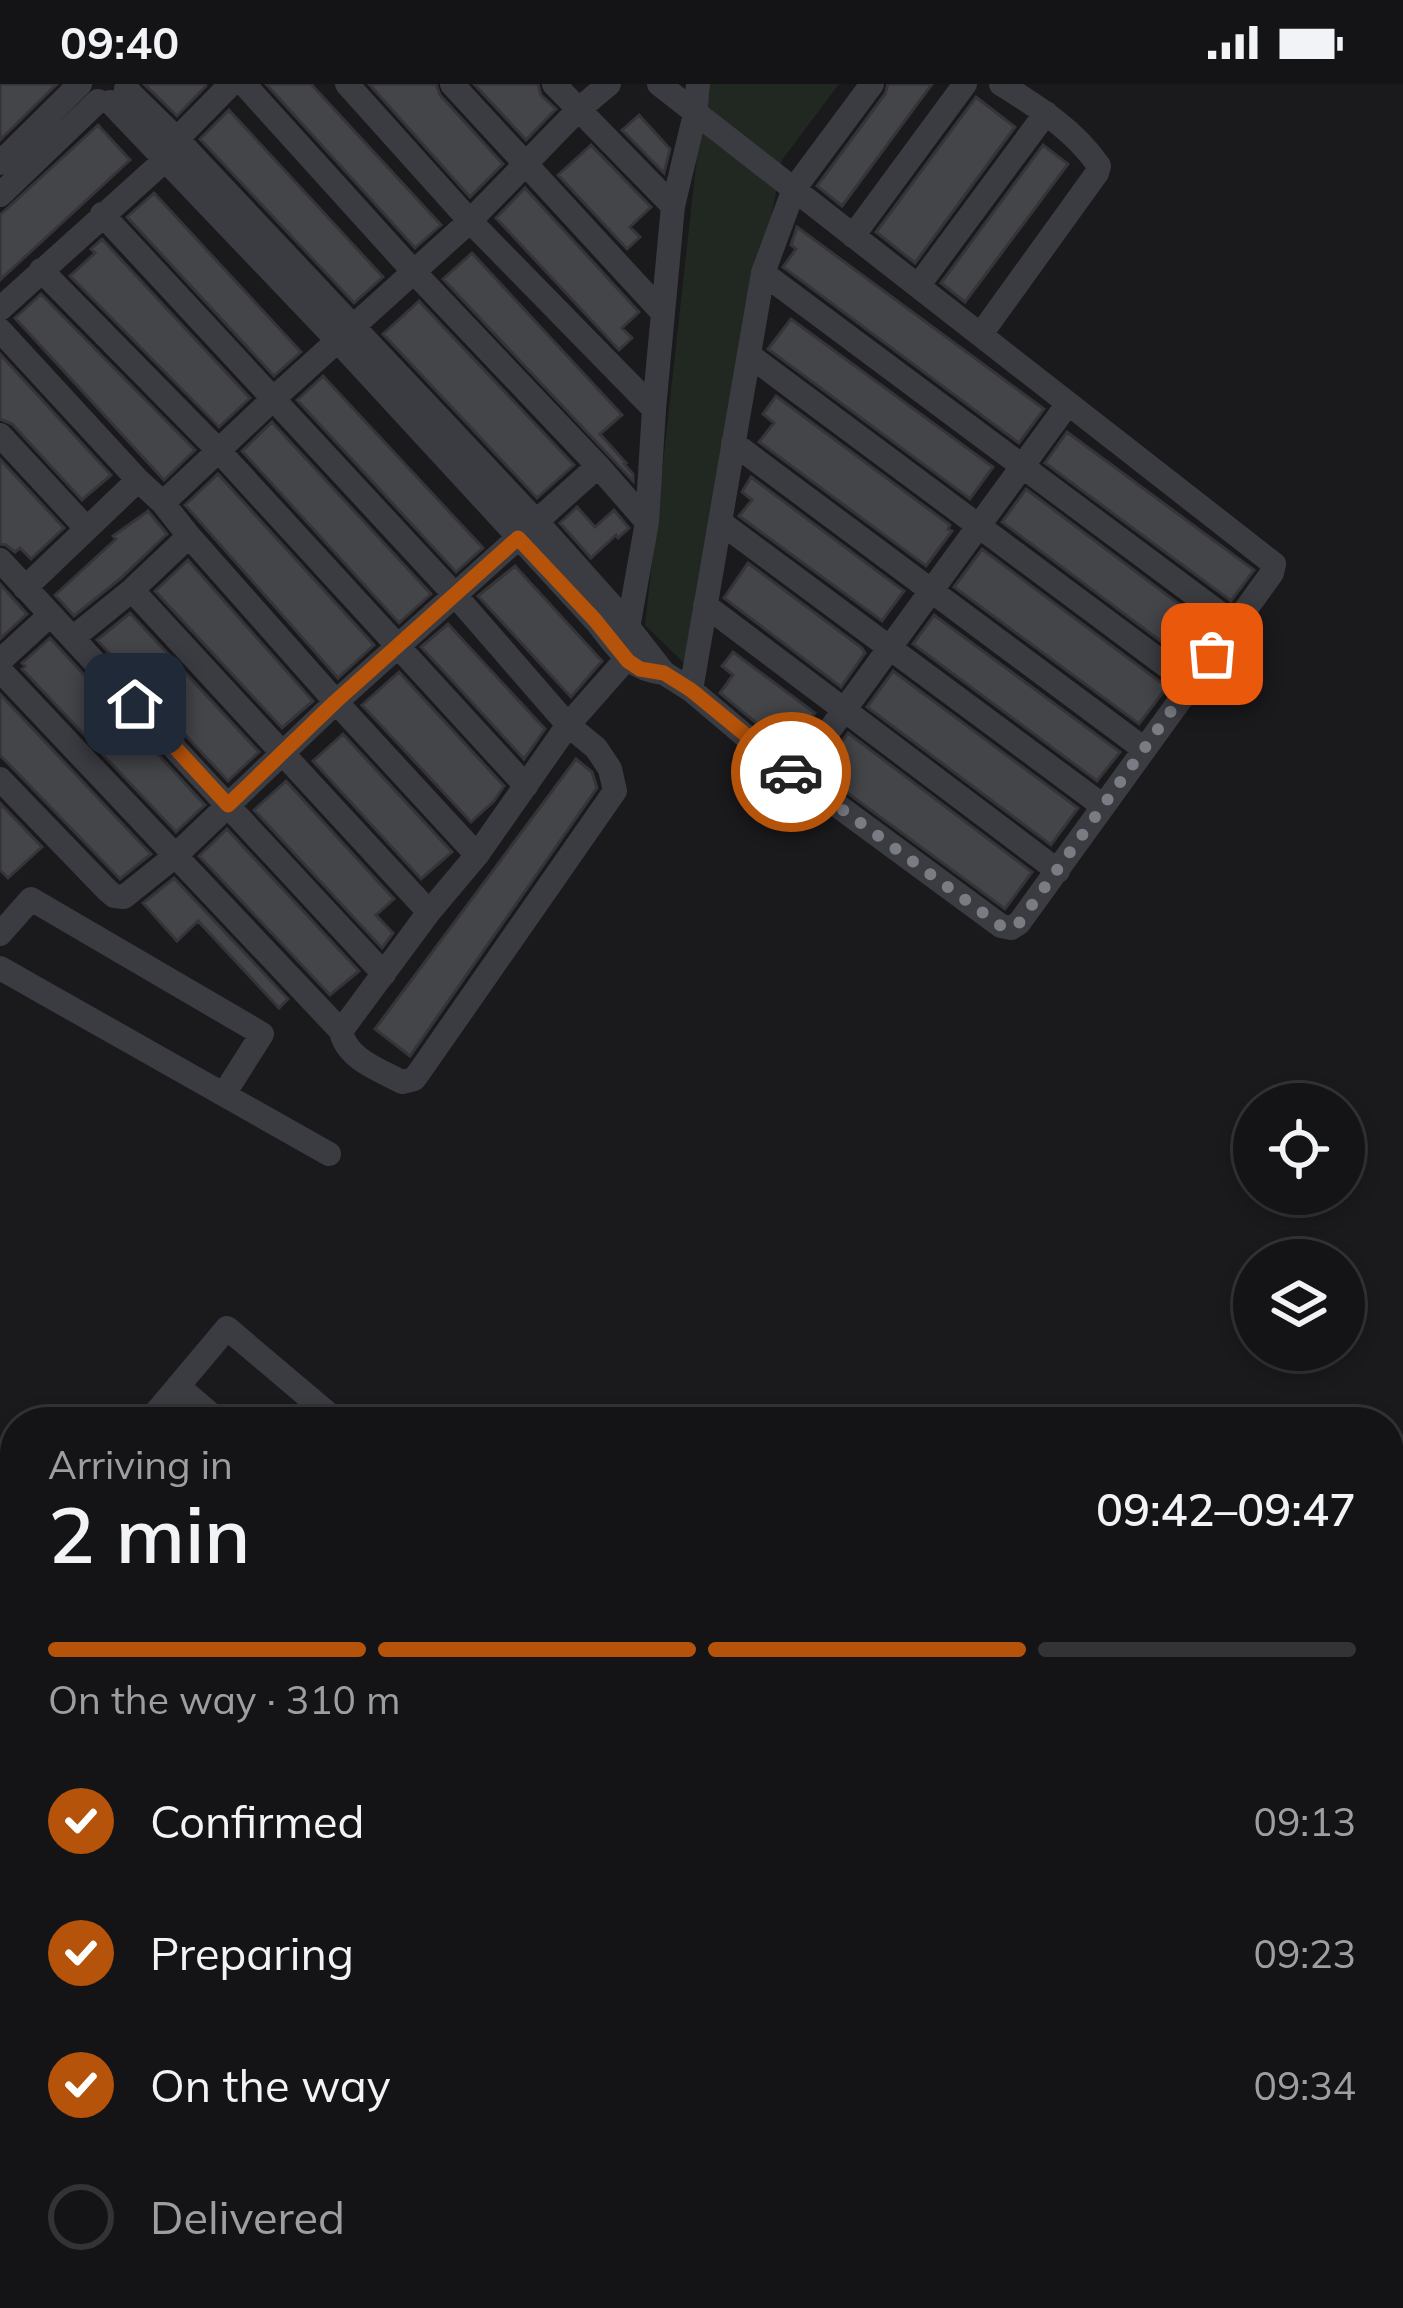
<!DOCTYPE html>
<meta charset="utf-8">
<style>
:root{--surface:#141416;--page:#212123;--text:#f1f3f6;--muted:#9d9ea1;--line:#333335;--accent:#b45309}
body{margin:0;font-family:Mulish,sans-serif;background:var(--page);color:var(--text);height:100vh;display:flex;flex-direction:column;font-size:45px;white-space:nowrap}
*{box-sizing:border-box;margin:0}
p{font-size:39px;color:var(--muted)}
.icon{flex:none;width:66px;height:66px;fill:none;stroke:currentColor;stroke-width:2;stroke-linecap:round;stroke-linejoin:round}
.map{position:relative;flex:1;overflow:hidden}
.drawer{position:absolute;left:0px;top:1323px;width:1404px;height:903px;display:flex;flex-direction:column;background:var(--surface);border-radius:48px 48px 0 0;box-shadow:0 6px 18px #0003,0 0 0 3px var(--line)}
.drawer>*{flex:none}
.fabs{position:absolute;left:1233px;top:999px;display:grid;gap:24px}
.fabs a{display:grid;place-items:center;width:132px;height:132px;border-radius:50%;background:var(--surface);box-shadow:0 6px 18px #0003,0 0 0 3px var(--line);font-size:60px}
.pin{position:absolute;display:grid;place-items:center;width:102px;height:102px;color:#fff;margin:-51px;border-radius:24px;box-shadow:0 6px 18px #0006}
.courier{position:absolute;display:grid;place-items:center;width:120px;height:120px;margin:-60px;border:9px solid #b45309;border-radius:50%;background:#fff;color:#222;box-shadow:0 3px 15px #0007}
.summary em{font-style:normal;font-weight:600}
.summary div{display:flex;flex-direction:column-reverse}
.summary{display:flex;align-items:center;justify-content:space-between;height:204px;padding:0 48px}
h1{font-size:78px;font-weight:600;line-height:90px}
.bar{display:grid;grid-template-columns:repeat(4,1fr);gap:18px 12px;align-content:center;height:144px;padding:0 48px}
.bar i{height:15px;border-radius:9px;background:var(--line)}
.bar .active{background:var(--accent)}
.bar p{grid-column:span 4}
ol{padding:0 48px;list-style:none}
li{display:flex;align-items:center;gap:36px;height:132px}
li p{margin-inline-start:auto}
li .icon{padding:12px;border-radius:50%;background:var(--accent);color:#fff;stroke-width:4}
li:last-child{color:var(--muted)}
li i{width:66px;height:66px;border:6px solid var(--line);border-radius:50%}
.status{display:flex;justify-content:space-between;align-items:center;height:84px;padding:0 60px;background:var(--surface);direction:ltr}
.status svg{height:33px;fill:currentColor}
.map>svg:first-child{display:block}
.grass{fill:#202821}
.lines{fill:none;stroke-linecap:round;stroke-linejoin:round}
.canal{stroke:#303941;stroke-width:21}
.building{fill:#444549;stroke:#343439;stroke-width:3}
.path{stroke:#414349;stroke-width:3;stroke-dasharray:6 9;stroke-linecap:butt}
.minor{stroke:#3b3c42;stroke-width:24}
.done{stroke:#7a7c84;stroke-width:12;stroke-dasharray:0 21.6}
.route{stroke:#b45309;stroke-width:15}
</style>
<div class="status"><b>09:40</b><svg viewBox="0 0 49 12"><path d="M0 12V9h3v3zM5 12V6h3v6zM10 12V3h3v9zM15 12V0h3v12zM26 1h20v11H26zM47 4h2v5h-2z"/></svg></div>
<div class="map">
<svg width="1403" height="2224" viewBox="0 0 1403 2224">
<rect width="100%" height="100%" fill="#1a1a1d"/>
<!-- grass -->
<path class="grass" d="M705 0H839L782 76 688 583 645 541Z"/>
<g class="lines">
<!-- canal -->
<path class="canal" d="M1389 2015 1403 2012"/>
</g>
<!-- building -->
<path class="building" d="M0 0H57L0 56Z
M144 0H205L206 2 177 32Z
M266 0H311L441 141 415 164Z
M369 0H436L440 11 503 80 470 113Z
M474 0H538L541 11 556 25 526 56Z
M888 0H932L842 122 817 102 885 10Z
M976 13 1015 43 915 179 876 148Z
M229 26 383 193 354 219 200 55Z
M639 31 670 65 664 89 622 46Z
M98 41 130 76 0 196V131Z
M591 61 651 123 630 143 640 153 627 165 558 91Z
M1043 61 1068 80 965 218 941 199Z
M525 104 639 228 622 244 632 254 619 266 496 134Z
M154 109 301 268 274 292 127 133Z
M797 143 1044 325 1019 359 783 183 796 165 791 161Z
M102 155 250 314 219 343 70 192 95 169 91 165Z
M472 169 622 331 600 350 626 379 624 380 633 390V397L443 195Z
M41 210 195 366 164 396 15 234Z
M419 217 574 381 537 414 383 250Z
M791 235 993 383 970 415 768 265Z
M0 270 111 391 82 416 12 340 0 335Z
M323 292 483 464 456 488 297 316Z
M776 312 950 441 948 445 952 447 926 482 759 358 774 339 763 330Z
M272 338 431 510 399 539 242 367Z
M1067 348 1254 486 1231 517 1045 379Z
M0 375 64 444 31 475 20 464 15 468 6 461 0 460Z
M218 390 374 561 338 594 185 421Z
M751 393 904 507 882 537 739 432 752 416 742 408Z
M1026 405 1211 544 1187 577 1002 438Z
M577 423 595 443 614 426 629 444 618 454 616 451 591 474 560 439Z
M148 427 167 450 121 494 74 532 55 511 116 455 113 452Z
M982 465 1167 603 1139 640 954 503Z
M188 476 313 617 282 644 155 507Z
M748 479 862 564 865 569 841 603 724 514Z
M515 482 602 577 571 613 478 512Z
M0 500 27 530 0 555Z
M130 529 259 668 228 697 97 556Z
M934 531 1120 668 1097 697 913 560Z
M448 540 545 645 524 675 421 563Z
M50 554 205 721 176 748 22 585 25 582 22 579Z
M733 568 815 629 788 665 720 609 733 591 722 582Z
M893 587 1078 724 1051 761 867 623Z
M399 588 504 702 494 717 471 738 362 621Z
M0 610 151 770 120 795 0 671Z
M848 649 1032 788 1005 825 819 688Z
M343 650 452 768 421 795 313 677Z
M576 675 592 688 597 704 410 972 375 945Z
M286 697 394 815 376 831 393 849 382 864 254 726Z
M0 719 42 763 8 794 0 786Z
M227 745 359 887 330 911 199 772Z
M174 794 288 915 279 924 198 837 177 857 143 819Z"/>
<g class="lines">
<!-- path -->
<path class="path" d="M1389 2007 1403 2004
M0 2154H15"/>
<!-- minor -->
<path class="minor" d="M244 0 414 188 598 382 647 438
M347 0 470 137 654 325
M452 0 662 228
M554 0 673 122
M126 5 177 55 537 438 612 522 664 589 691 606 762 666 1001 842 1011 844 1019 839 1272 489 1274 480 659 0
M110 18 337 256 595 536C617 563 627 585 664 589
M0 79 80 0
M0 111 98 17
M853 152 965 0
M41 186 219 367 526 702
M763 189 1234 540
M918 202 1046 29
M0 225 165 76 177 55 231 0
M0 246 138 396 163 419 189 452 336 618 477 771
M981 250 1097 89 1099 82C1075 46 1036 22 1001 0
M749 271 1191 600
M0 351 87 445
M733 359 1144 665
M163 419 273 315 470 137 578 26 609 0
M720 438 1103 722
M0 476 384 890
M25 504 138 396
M132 506 429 828
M705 521 1058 787
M628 544 647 438 654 325 673 122 695 30 698 0
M74 553 132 506 189 452
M0 577 50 531
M0 586 341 947C346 975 380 986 402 998L414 995 420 987 615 707 610 685 596 664 568 641 455 511 102 130
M691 606 763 189 794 105 872 0
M796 692 1067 321
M0 695 107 806 114 812 124 813 175 772 336 618 598 382
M0 850 31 815 262 950 224 1010
M0 884 329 1070
M341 947 429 828 477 771 568 641 636 564
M178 1302 220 1338
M148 1338 227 1244 338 1338
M0 1516 15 1498
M0 1629 15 1611
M0 1661 15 1673
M0 1755 15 1734
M0 1766 15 1779
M0 1869 15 1882
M1389 2036 1403 2033
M13 2054 15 2053
M1389 2086 1403 2102
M0 2179H15
M31 2211 38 2224
M926 2211 934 2224"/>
</g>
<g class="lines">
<!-- done -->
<path class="done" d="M791 688 1001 842 1011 844 1019 839 1212 570"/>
<!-- route -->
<path class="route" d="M135 620 228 721 335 618 518 454 595 536 628 577 640 585 664 589 691 606 791 688"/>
</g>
</svg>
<div class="fabs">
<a><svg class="icon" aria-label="locate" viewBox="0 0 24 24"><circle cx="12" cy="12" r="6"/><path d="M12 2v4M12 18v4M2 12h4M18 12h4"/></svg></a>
<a><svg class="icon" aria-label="layers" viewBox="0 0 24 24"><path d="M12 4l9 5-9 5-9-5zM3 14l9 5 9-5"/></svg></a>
</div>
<div class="pin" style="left:1212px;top:570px;background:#ea580c"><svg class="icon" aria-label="bag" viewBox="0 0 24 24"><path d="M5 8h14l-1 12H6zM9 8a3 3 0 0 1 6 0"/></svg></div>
<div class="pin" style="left:135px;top:620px;background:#1f2937"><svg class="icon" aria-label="home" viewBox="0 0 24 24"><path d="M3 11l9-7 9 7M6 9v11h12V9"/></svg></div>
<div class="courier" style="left:791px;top:688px"><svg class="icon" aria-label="car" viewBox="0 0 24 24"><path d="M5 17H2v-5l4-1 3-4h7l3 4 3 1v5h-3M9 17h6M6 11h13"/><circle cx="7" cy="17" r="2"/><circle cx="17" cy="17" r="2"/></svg></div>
<section class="drawer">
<div class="summary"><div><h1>2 min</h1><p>Arriving in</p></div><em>09:42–09:47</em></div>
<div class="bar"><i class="active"></i><i class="active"></i><i class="active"></i><i></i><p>On the way · 310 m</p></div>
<ol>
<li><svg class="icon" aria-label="check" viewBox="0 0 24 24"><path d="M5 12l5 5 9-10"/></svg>Confirmed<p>09:13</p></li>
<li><svg class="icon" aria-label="check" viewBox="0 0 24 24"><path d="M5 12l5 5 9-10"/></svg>Preparing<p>09:23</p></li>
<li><svg class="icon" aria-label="check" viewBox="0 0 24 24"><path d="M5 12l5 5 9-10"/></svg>On the way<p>09:34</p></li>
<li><i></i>Delivered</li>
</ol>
</section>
</div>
